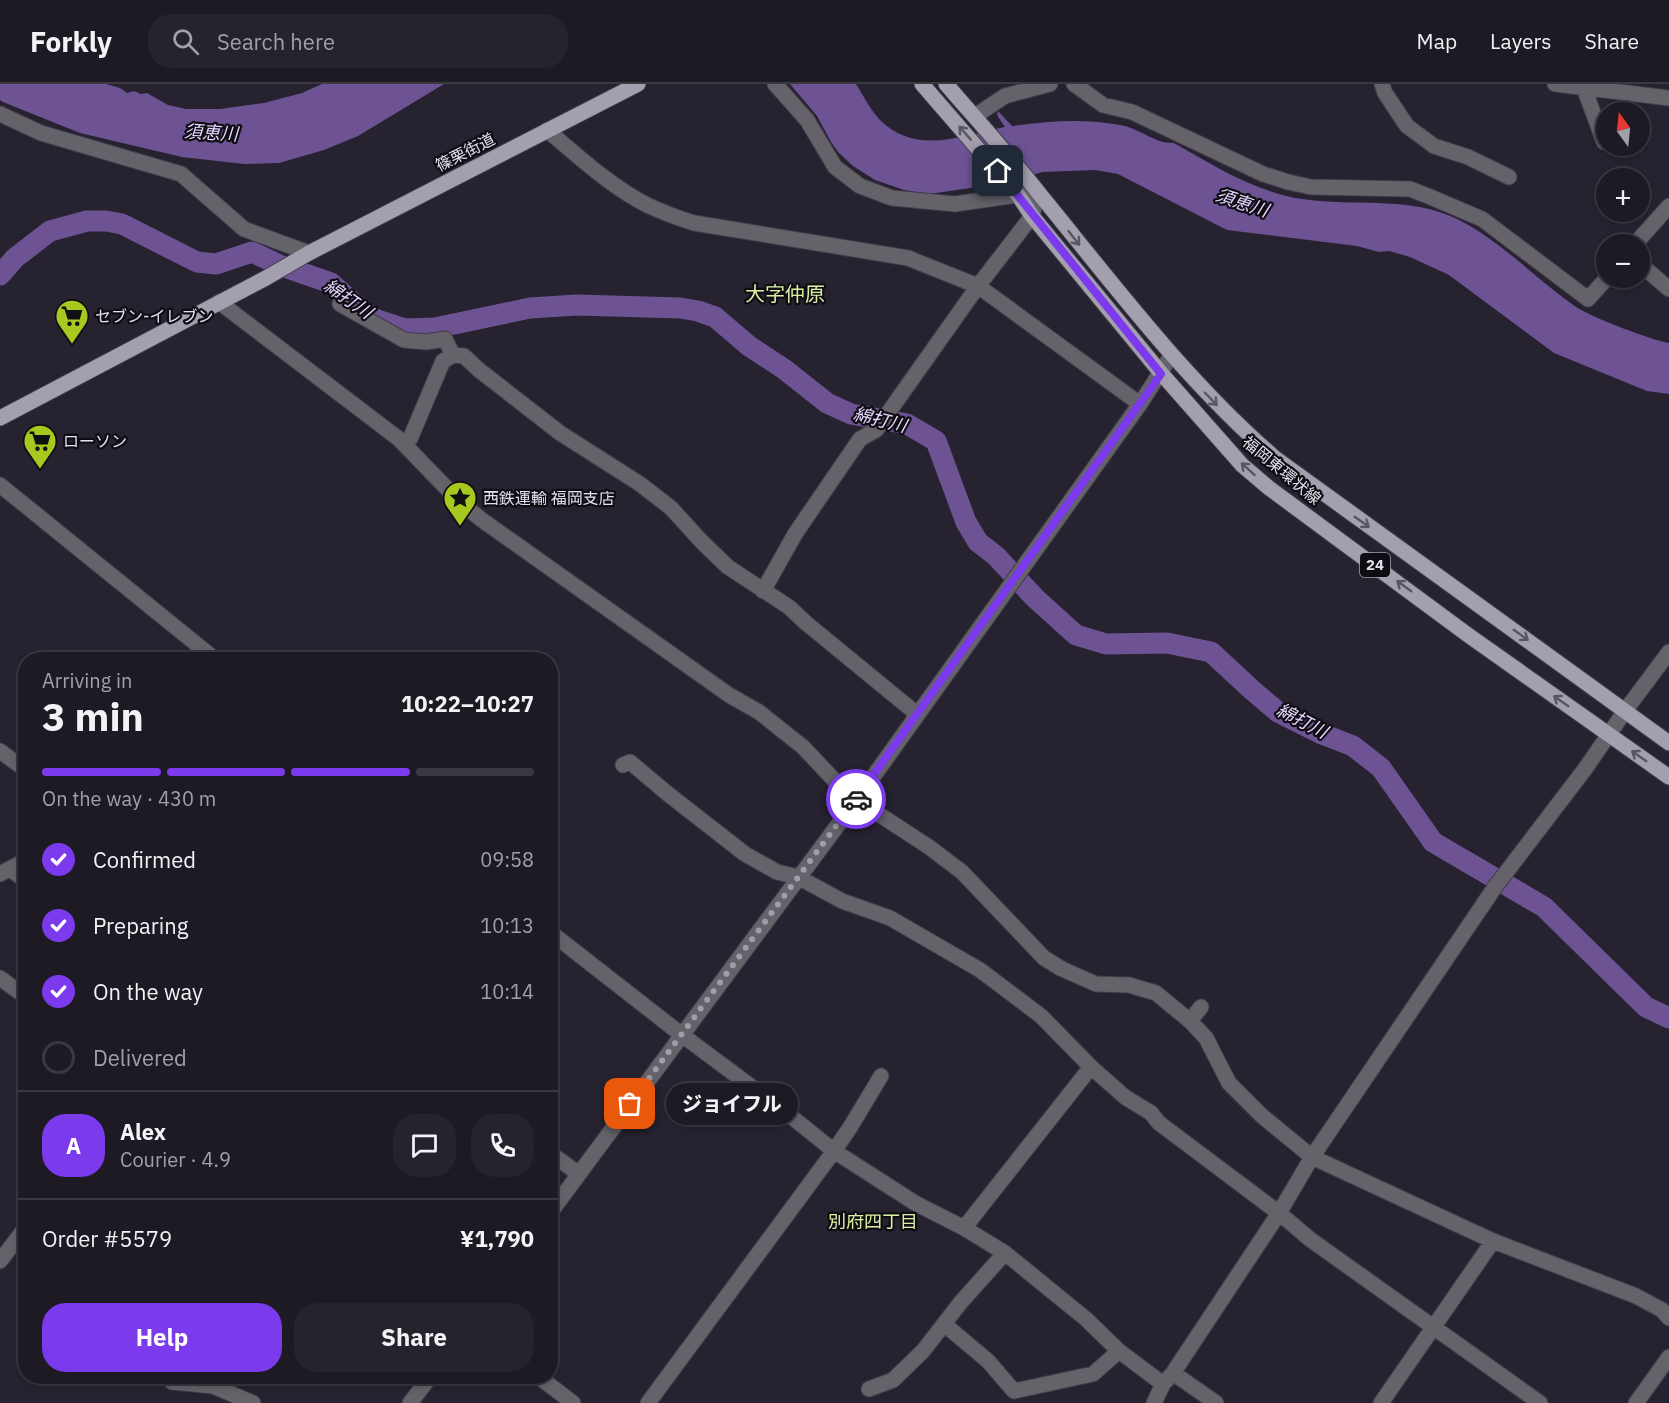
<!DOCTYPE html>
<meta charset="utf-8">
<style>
:root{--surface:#1d1a24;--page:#25232c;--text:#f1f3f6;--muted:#a0a1a6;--line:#3b3841;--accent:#7c3aed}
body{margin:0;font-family:"IBM Plex Sans","Noto Sans JP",sans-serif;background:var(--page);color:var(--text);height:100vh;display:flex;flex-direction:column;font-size:22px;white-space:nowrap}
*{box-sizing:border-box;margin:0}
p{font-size:20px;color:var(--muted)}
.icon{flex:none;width:33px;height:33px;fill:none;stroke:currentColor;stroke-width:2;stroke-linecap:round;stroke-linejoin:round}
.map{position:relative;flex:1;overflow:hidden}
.panel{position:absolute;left:18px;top:568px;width:540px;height:732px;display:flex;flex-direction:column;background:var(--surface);border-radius:24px;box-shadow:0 3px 9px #0003,0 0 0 2px var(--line)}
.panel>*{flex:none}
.needle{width:39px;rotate:345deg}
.fabs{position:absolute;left:1596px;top:18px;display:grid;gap:12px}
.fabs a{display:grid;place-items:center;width:54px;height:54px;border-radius:50%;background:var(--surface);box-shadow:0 3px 9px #0003,0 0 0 2px var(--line);font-size:30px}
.pin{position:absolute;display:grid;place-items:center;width:51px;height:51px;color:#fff;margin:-26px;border-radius:12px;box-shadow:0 3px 9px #0006}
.courier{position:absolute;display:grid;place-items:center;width:60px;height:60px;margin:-30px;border:4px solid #7c3aed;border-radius:50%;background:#fff;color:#222;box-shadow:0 2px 8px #0007}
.bubble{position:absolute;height:42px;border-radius:21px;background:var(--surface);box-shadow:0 3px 9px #0003,0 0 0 2px var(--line);font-size:20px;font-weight:800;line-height:42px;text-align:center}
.head em{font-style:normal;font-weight:800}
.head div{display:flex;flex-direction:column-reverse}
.head{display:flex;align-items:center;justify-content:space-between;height:102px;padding:0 24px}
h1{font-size:39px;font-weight:800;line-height:45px}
.bar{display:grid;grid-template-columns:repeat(4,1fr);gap:9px 6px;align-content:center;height:72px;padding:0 24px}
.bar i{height:8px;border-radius:4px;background:var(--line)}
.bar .active{background:var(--accent)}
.bar p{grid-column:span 4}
.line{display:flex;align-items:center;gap:15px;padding:0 24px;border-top:2px solid var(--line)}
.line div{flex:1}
.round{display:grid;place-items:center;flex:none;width:63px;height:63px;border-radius:24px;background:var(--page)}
ol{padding:0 24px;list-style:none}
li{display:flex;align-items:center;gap:18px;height:66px}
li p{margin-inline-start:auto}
li .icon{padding:6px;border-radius:50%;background:var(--accent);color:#fff;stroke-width:4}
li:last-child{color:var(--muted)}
li i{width:33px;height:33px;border:3px solid var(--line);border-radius:50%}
.action{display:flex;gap:12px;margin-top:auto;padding:12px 24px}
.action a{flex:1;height:69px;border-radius:24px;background:var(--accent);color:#fff;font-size:24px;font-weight:800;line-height:69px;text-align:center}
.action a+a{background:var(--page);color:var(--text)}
header{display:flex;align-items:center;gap:36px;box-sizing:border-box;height:84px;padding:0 30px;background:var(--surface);border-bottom:2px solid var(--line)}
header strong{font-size:28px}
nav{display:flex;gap:33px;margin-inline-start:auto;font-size:21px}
.search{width:420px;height:54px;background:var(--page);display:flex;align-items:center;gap:15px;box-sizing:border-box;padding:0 21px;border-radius:24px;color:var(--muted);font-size:22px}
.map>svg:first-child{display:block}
.water{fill:#6d5394}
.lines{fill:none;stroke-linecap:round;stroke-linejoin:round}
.river{stroke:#6d5394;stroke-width:21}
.minor-casing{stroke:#413d4a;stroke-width:17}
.major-casing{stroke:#413d4a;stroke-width:17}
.minor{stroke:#65626a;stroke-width:15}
.major{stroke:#a49fae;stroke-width:15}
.oneway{stroke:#5a5660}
.done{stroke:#a19ea9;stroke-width:6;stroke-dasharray:0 10.8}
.route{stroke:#7c3aed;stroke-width:8}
.labels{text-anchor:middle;stroke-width:4.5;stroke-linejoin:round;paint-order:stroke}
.shield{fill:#0f0d13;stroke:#a3a1aa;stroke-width:1.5}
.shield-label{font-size:15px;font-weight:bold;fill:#e3e0ea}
.street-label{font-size:16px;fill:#e3e0ea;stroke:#0f0d13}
.poi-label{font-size:16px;fill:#e3e0ea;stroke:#0f0d13;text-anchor:start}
.water-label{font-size:18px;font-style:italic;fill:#e5d7fe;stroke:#0f0d13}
.neighbourhood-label{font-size:18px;fill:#d9efa3;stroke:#0f0d13}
.quarter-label{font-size:20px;fill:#d9efa3;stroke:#0f0d13}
</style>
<header>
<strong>Forkly</strong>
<div class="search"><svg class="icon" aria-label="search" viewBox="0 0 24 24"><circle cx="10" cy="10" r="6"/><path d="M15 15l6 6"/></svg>Search here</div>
<nav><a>Map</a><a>Layers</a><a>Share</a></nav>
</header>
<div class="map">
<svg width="1669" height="1319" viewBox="0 0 1669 1319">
<rect width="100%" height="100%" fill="#272230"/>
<!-- water -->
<path class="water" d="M0 0H106L120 4 127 9 134 7 141 10 147 9 168 21 186 25H220L264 19 302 9 322 0H444L358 52 324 66 279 79 244 80 182 73 80 49 3 18 0 16Z
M790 0H856C863 11 870 25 879 35 915 72 961 52 1005 43L997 31 998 27 1012 42C1048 37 1084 34 1120 41 1139 44 1155 60 1174 59 1214 82 1256 108 1302 115 1355 123 1410 111 1459 136 1502 158 1536 195 1576 223 1591 233 1651 256 1669 259V310L1647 307 1554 269 1449 191 1410 173 1389 167 1379 168 1357 162 1227 146 1118 90 1095 86 1043 88 991 101 929 110 904 106 875 96 853 82 838 68 831 58 817 32Z"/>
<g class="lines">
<!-- river -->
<path class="river" d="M0 191 15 174 50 147 87 137H106L122 140 197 178 216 180 252 168 279 181 331 199 360 225 377 236 405 245 435 244 530 224 577 221 680 224 698 227 715 233 749 262 784 285 827 319 851 330 907 340 936 357 966 438 978 458 996 472 1035 514 1076 551 1106 560 1167 559 1211 568 1252 606 1278 628 1322 650 1353 662 1381 684 1433 758 1544 823 1646 923 1669 934"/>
<!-- minor casing -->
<g class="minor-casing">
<path id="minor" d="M1074 0 1103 21 1132 28 1263 90 1288 98 1311 103 1410 105 1428 112 1482 135 1588 215 1607 194
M1382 0 1385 9 1407 42 1434 62 1468 73 1509 93
M1555 0 1669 14
M1584 4 1604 58
M0 30 41 49 181 90 244 145 309 169
M975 32 1005 12 1050 0
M547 46C578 72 610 102 647 121 662 128 678 134 694 139L908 174 978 202 1140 320
M1635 160 1669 122
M1640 180 1669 205
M219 218 399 355 460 418 482 436 729 611 759 628 803 663 855 718 880 731 929 763 962 788 1044 874 1062 885 1096 900 1129 901 1156 909 1190 937 1206 954 1229 999 1262 1032 1312 1073 1493 1157 1636 1212 1662 1226 1669 1234
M340 220 404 256 426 258 445 255 453 271
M405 360 410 355 443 277 453 271 464 272 479 286 560 349 640 400 671 424 702 458 728 483 789 523 806 539 917 630
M0 401 216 576
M763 507 795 450 860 355 876 346 978 202 1032 132 1038 108 955 120 892 114 860 102 835 83 807 36 775 0
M0 667 26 686
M623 681 630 678 668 710 745 770 777 788 798 793 842 817 890 834 980 886 1041 932 1091 983 1125 1013 1151 1029 1159 1039 1279 1129 1311 1156 1540 1319
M10 785 26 797
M0 790 26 776
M550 848 682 951 788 1030 834 1067 915 1119 964 1144 1005 1169 1086 1235 1119 1267 1163 1300
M0 894 26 913
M1190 937 1201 923
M550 1069 579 1090
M550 1129 855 718 1140 320 1171 272
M964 1144 1091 983
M0 1177 26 1143
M944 1240 988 1277 1014 1307 1093 1290 1119 1267
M1173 1289 1216 1319
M539 1293 573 1319
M172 1298 213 1302 253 1319
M869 1305 893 1296 923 1267 961 1218 1005 1169
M410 1319 430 1293
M648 1319 834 1067 851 1042 881 992
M1154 1319 1163 1300 1173 1289 1279 1129 1312 1073 1495 803 1585 685 1625 627 1669 568
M1381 1319 1493 1157
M1636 1319 1669 1273"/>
</g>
<!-- major casing -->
<g class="major-casing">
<path id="major" d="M922 0 1018 111 1032 132 1161 289 1242 381 1269 404 1468 551 1669 693
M946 0C977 36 1009 71 1038 108 1114 201 1184 295 1275 374L1669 659
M0 334 266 194 309 169 638 0"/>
</g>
<!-- minor -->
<use href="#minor" class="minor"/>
<!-- major -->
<use href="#major" class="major"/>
</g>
<!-- one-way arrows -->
<defs><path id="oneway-shaft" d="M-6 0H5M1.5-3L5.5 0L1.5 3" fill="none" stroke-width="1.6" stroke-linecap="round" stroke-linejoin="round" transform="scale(1.5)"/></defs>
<g class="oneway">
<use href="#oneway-shaft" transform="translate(965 49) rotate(-131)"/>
<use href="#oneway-shaft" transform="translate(1074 154) rotate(52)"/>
<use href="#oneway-shaft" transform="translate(1211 315) rotate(46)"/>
<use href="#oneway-shaft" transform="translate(1248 385) rotate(-138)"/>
<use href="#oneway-shaft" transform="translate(1362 438) rotate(35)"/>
<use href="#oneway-shaft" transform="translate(1404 502) rotate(-144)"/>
<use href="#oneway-shaft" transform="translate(1521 551) rotate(36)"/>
<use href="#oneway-shaft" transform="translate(1561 617) rotate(-145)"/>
<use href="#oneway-shaft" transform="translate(1639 672) rotate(-145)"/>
</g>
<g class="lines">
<!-- done -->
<path class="done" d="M630 1020 856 715"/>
<!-- route -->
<path class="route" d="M856 715 1161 290 998 87"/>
</g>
<!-- icons -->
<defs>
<g id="supermarket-pin" transform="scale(1.725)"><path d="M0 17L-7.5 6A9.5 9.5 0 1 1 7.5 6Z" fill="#a7c81f" stroke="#0f0d13"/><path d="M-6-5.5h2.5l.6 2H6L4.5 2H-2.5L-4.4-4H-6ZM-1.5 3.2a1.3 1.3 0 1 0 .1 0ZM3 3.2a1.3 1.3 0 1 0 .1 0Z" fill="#111"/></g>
<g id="sight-pin" transform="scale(1.725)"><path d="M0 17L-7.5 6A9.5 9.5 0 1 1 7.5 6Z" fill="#a7c81f" stroke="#0f0d13"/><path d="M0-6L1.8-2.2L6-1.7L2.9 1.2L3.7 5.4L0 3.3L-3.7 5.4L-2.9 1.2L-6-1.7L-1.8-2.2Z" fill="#111"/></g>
</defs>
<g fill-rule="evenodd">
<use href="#supermarket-pin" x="72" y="232"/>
<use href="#supermarket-pin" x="40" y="357"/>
<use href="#sight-pin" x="460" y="414"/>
</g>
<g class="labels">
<!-- shield labels -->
<rect class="shield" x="1360" y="469" width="30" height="24" rx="4.5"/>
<g class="shield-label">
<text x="1375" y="486">24</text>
</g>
<!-- street labels -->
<g class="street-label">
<text transform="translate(465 68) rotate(-27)" y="6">篠栗街道</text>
<text transform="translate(1282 386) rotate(40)" y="6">福岡東環状線</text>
</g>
<!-- poi labels -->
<g class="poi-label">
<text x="95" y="238">セブン-イレブン</text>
<text x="63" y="363">ローソン</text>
<text x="483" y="420">西鉄運輸 福岡支店</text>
</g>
<!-- water labels -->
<g class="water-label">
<text transform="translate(211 49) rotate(3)" y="6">須恵川</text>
<text transform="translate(1242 119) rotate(18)" y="6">須恵川</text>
<text transform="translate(348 215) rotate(35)" y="6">綿打川</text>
<text transform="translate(880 336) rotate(14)" y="6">綿打川</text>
<text transform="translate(1302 637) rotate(27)" y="6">綿打川</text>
</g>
<!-- neighbourhood labels -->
<g class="neighbourhood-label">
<text x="873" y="1144">別府四丁目</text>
</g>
<!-- quarter labels -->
<g class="quarter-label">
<text x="785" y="217">大字仲原</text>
</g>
</g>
</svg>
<div class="fabs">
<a><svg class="needle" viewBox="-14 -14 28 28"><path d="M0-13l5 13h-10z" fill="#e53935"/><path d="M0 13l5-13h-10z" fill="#a0a1a6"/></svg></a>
<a>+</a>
<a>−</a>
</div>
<div class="pin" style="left:630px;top:1020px;background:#ea580c"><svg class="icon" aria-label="bag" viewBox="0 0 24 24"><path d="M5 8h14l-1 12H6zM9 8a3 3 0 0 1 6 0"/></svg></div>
<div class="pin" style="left:998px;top:87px;background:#1f2937"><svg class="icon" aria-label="home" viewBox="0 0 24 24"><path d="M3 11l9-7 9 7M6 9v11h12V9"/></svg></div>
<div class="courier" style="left:856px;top:715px"><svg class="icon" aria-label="car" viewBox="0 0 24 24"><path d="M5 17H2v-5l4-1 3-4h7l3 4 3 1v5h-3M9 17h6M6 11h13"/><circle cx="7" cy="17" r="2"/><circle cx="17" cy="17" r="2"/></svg></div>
<div class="bubble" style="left:666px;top:999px;width:132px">ジョイフル</div>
<section class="panel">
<div class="head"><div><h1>3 min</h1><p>Arriving in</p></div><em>10:22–10:27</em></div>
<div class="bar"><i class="active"></i><i class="active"></i><i class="active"></i><i></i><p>On the way · 430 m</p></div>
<ol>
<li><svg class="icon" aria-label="check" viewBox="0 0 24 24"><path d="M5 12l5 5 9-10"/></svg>Confirmed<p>09:58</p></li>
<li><svg class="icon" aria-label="check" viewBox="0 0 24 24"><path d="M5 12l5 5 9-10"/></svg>Preparing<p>10:13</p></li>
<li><svg class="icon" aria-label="check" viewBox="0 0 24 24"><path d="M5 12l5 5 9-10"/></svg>On the way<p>10:14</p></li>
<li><i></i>Delivered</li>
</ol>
<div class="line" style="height:108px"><b class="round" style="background:var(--accent);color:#fff">A</b><div><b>Alex</b><p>Courier · 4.9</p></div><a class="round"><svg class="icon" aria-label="chat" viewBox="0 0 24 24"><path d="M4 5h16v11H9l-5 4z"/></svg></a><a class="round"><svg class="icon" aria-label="phone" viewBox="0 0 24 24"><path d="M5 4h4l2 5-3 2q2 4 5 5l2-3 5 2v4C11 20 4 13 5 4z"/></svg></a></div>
<div class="line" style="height:78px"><div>Order #5579</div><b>¥1,790</b></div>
<div class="action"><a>Help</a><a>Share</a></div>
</section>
</div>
